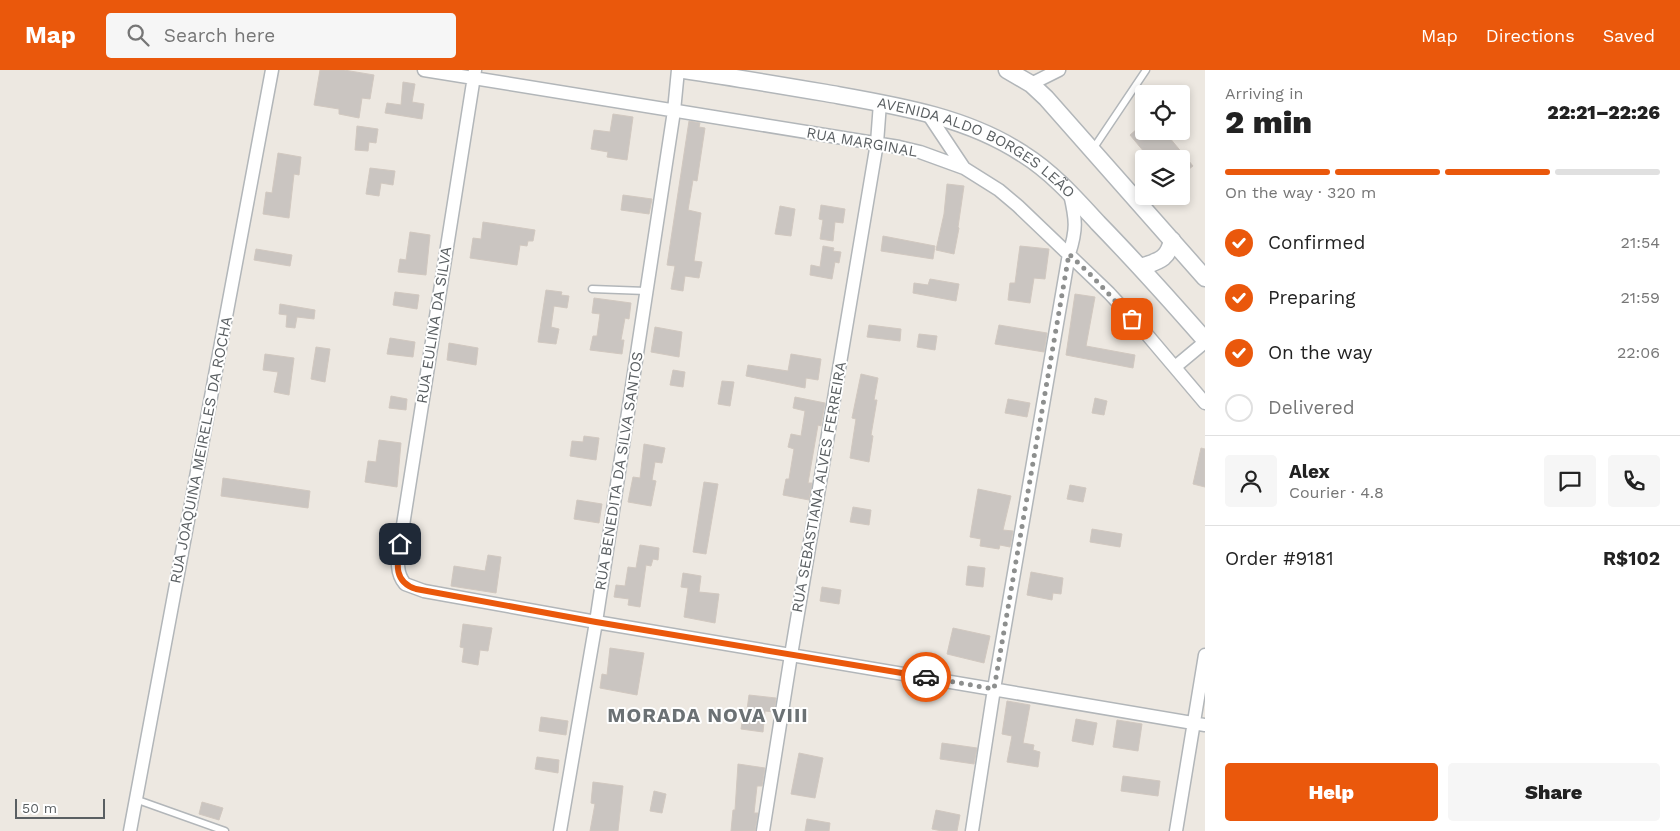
<!DOCTYPE html>
<meta charset="utf-8">
<style>
:root{--surface:#fff;--page:#f6f6f6;--text:#222;--muted:#767676;--line:#e0e0e0;--accent:#ea580c}
body{margin:0;font-family:"Work Sans",sans-serif;background:var(--page);color:var(--text);height:100vh;display:flex;flex-direction:column;font-size:19px;white-space:nowrap}
*{box-sizing:border-box;margin:0}
p{font-size:16px;color:var(--muted)}
.icon{flex:none;width:28px;height:28px;fill:none;stroke:currentColor;stroke-width:2;stroke-linecap:round;stroke-linejoin:round}
.map{position:relative;flex:1;overflow:hidden}
.details{display:flex;flex-direction:column;background:var(--surface);width:475px}
.details>*{flex:none}
.buttons{position:absolute;left:1135px;top:15px;display:grid;gap:10px}
.buttons a{display:grid;place-items:center;width:55px;height:55px;border-radius:5px;background:var(--surface);box-shadow:0 2px 8px #0003;font-size:25px}
.scale{position:absolute;left:15px;bottom:12px;width:90px;box-sizing:border-box;padding-left:5px;border:2px solid #5a5f62;border-top:0;font-size:14px;line-height:18px;white-space:nowrap;color:#5a5f62;-webkit-text-stroke:4px #fff;paint-order:stroke}
.pin{position:absolute;display:grid;place-items:center;width:42px;height:42px;color:#fff;margin:-21px;border-radius:10px;box-shadow:0 2px 8px #0006}
.courier{position:absolute;display:grid;place-items:center;width:50px;height:50px;margin:-25px;border:4px solid #ea580c;border-radius:50%;background:#fff;color:#222;box-shadow:0 1px 6px #0007}
.overview em{font-style:normal;font-weight:800}
.overview div{display:flex;flex-direction:column-reverse}
.overview{display:flex;align-items:center;justify-content:space-between;height:85px;padding:0 20px}
h1{font-size:32px;font-weight:800;line-height:38px}
.bar{display:grid;grid-template-columns:repeat(4,1fr);gap:8px 5px;align-content:center;height:60px;padding:0 20px}
.bar i{height:6px;border-radius:4px;background:var(--line)}
.bar .selected{background:var(--accent)}
.bar p{grid-column:span 4}
.line{display:flex;align-items:center;gap:12px;padding:0 20px;border-top:1px solid var(--line)}
.line div{flex:1}
.round{display:grid;place-items:center;flex:none;width:52px;height:52px;border-radius:5px;background:var(--page)}
ol{padding:0 20px;list-style:none}
li{display:flex;align-items:center;gap:15px;height:55px}
li p{margin-inline-start:auto}
li .icon{padding:5px;border-radius:50%;background:var(--accent);color:#fff;stroke-width:4}
li:last-child{color:var(--muted)}
li i{width:28px;height:28px;border:2px solid var(--line);border-radius:50%}
.action{display:flex;gap:10px;margin-top:auto;padding:10px 20px}
.action a{flex:1;height:58px;border-radius:5px;background:var(--accent);color:#fff;font-size:20px;font-weight:800;line-height:58px;text-align:center}
.action a+a{background:var(--page);color:var(--text)}
header{display:flex;align-items:center;gap:30px;box-sizing:border-box;height:70px;padding:0 25px;background:var(--accent);color:#fff}
header strong{font-size:24px}
nav{display:flex;gap:28px;margin-inline-start:auto;font-size:18px}
.search{width:350px;height:45px;background:var(--page);display:flex;align-items:center;gap:12px;box-sizing:border-box;padding:0 18px;border-radius:5px;color:var(--muted);font-size:19px}
main{display:flex;flex:1;min-height:0}
.map>svg:first-child{display:block}
.building{fill:#cac5c1;stroke:#d1c8c0}
.lines{fill:none;stroke-linecap:round;stroke-linejoin:round}
.service-casing{stroke:#b2b6b9;stroke-width:9}
.minor-casing{stroke:#b2b6b9;stroke-width:15}
.tertiary-casing{stroke:#b2b6b9;stroke-width:19}
.service{stroke:#fff;stroke-width:6}
.minor{stroke:#fff;stroke-width:12}
.tertiary{stroke:#fff;stroke-width:16}
.done{stroke:#8d8f8e;stroke-width:5;stroke-dasharray:0 9}
.route{stroke:#ea580c;stroke-width:6}
.labels{text-anchor:middle;stroke-width:4;stroke-linejoin:round;paint-order:stroke}
.street-label{font-size:15px;fill:#5a5f62;stroke:#fff}
.district-label{font-size:20px;font-weight:bold;letter-spacing:1px;fill:#6b7174;stroke:#fff}
</style>
<header>
<strong>Map</strong>
<div class="search"><svg class="icon" aria-label="search" viewBox="0 0 24 24"><circle cx="10" cy="10" r="6"/><path d="M15 15l6 6"/></svg>Search here</div>
<nav><a>Map</a><a>Directions</a><a>Saved</a></nav>
</header>
<main>
<div class="map">
<svg width="1205" height="761" viewBox="0 0 1205 761">
<rect width="100%" height="100%" fill="#ede8e1"/>
<!-- building -->
<path class="building" d="M320 0H344L374 5 370 29 362 28 359 48 339 44V39L314 35Z
M403 12 415 14 412 32 424 34 422 49 385 43 387 33 401 35Z
M613 44 633 47 627 90 607 87 608 82 591 79 594 60 610 62Z
M689 51 700 53 699 57 705 58 697 111 693 110 688 140 701 143 694 191 702 192 699 208 685 206 683 221 671 219 675 196 667 195Z
M1144 53V61H1164L1193 96 1181 105V89H1150L1130 65Z
M357 56 378 59 376 73 369 72 368 81 355 80Z
M278 83 301 87 299 105 294 104 289 148 263 144 266 122 272 123Z
M370 98 395 101 393 115 381 113 379 126 366 124Z
M947 114 964 116 958 157 959 158 954 184 936 180 944 144Z
M623 125 652 129 649 144 621 140Z
M821 135 845 139 843 153 835 152 833 171 820 169 823 150 819 149Z
M780 136 795 139 791 166 775 164Z
M483 152 535 160 533 171H528L527 176 520 175 517 195 470 188 473 168 481 169Z
M410 162 430 165 426 205 398 202 400 189 406 190Z
M883 166 935 176 933 189 881 181Z
M823 176 834 178 833 181 841 182 839 193 835 192 832 209 810 205 811 195 820 197Z
M1020 176 1049 179 1045 209 1034 208 1030 233 1008 230 1010 213H1015Z
M256 179 292 185 290 196 254 190Z
M930 209 959 214 956 231 913 223 914 213 928 215Z
M546 220 562 222 561 225 569 226 567 238 554 236 551 257 559 259 556 274 538 272Z
M395 222 419 225 417 239 393 235Z
M1075 224 1095 227 1086 276 1135 285 1133 298 1066 285Z
M594 228 631 233 629 249 625 248 621 270H624L622 284 590 280 593 266H597L600 244 592 243Z
M280 234 315 240 314 249 297 247 295 258 286 257 287 245 279 244Z
M869 255 901 259 900 271 867 267Z
M999 255 1047 263 1044 282 995 274Z
M655 257 682 262 679 287 651 282Z
M919 264 937 266 935 280 917 277Z
M390 268 415 272 413 287 387 284Z
M449 273 478 278 476 295 447 290Z
M316 277 330 279 325 312 311 309Z
M265 284 294 288 289 325 274 322 278 302 263 300Z
M791 284 821 289 818 310 806 308 805 318 746 306 748 295 788 301Z
M673 300 685 302 683 317 670 315Z
M861 304 878 308 874 330H877L871 365 873 366 869 392 850 388 856 349 852 348Z
M722 311 734 312 730 336 718 334Z
M391 326 407 329 406 340 389 338Z
M795 327 825 333 821 356 818 355 808 413H812L809 430 783 425 786 409H789L794 379 788 377 791 364 801 366 805 341 793 338Z
M1095 328 1107 331 1104 345 1092 343Z
M1008 329 1030 333 1027 347 1005 343Z
M584 366 599 368 596 390 570 386 572 371 583 372Z
M379 370 401 373 397 417 365 412 368 391 376 392Z
M644 374 665 378 662 393 655 392 652 410 656 411 651 436 628 432 633 407 640 408Z
M1201 378 1205 379V417L1193 414Z
M223 408 310 421 308 438 221 426Z
M704 412 718 414 706 484 693 482Z
M1070 415 1086 418 1083 432 1067 429Z
M978 419 1011 426 1003 460 1013 461 1010 477 1000 475 999 479 980 476 981 469 970 467Z
M577 430 602 434 599 453 574 449Z
M853 437 871 440 869 455 850 452Z
M1092 459 1122 464 1120 477 1090 472Z
M640 475 659 478 658 490 653 489 651 496 646 495 640 537 628 535 629 529 614 527 616 515 625 516 628 497 636 498Z
M488 485 501 487 496 523 451 516 454 496 485 501Z
M968 496 985 498 983 517 966 515Z
M1031 502 1063 508 1061 524 1053 523 1052 530 1027 525Z
M683 503 701 506 699 522 719 524 715 553 684 547 688 518 681 517Z
M822 517 841 520 839 534 820 531Z
M463 554 492 558 488 581 480 580 478 595 462 592 464 578 460 577Z
M953 558 990 566 984 593 947 584Z
M610 578 644 583 637 625 600 618 602 604 607 605Z
M749 625 776 628 774 642 765 641 763 662 741 659 743 647H746Z
M1007 631 1030 635 1023 673 1034 675 1033 680 1040 682 1038 697 1007 692 1012 666 1002 664Z
M541 647 568 651 566 665 539 661Z
M1076 649 1097 653 1093 675 1072 671Z
M1117 650 1142 654 1138 681 1113 677Z
M942 673 977 678 974 694 940 689Z
M799 683 823 688 815 728 791 724Z
M537 687 559 690 558 703 535 699Z
M738 694 765 698 762 716H757L754 743H758L755 761H731L733 740H735Z
M1123 706 1160 711 1158 726 1121 721Z
M593 712 623 716 618 761H590L595 734 591 733Z
M654 721 666 724 662 743 650 741Z
M202 732 223 738 219 750 199 744Z
M936 740 960 745 957 761H942L932 759Z
M807 749 830 753 829 761H805Z"/>
<g class="lines">
<!-- service casing -->
<g class="service-casing">
<path id="service" d="M1093 79 1146 0
M592 219 646 221
M135 729 225 761"/>
</g>
<!-- minor casing -->
<g class="minor-casing">
<path id="minor" d="M424 0 899 77 920 82 964 98 999 120 1018 136 1109 223 1144 261 1205 333
M475 0 400 474C398 488 395 502 405 514L424 521 596 552 1205 655
M1031 14 1059 0
M928 44 964 98
M1175 297 1205 272
M130 761 272 0
M560 761 596 552 674 41 678 0
M763 761 791 585 877 73 880 33
M972 761 994 619 1069 184C1077 159 1076 150 1070 124
M1176 761 1205 585"/>
</g>
<!-- tertiary casing -->
<g class="tertiary-casing">
<g id="tertiary">
<path id="s1" d="M684 0C732 7 779 15 826 23 893 35 966 46 1023 84 1052 102 1075 128 1098 153 1135 191 1170 230 1205 270"/>
<path d="M1007 0 1031 14 1046 28 1205 208"/>
<path d="M1141 197C1158 191 1168 190 1172 170"/>
</g>
</g>
<!-- service -->
<use href="#service" class="service"/>
<!-- minor -->
<use href="#minor" class="minor"/>
<!-- tertiary -->
<use href="#tertiary" class="tertiary"/>
</g>
<g class="lines">
<!-- done -->
<path class="done" d="M926 607 994 619 1069 184 1092 206 1132 249"/>
<!-- route -->
<path class="route" d="M400 474C397 493 393 512 416 519L596 552 926 607"/>
</g>
<g class="labels">
<!-- street labels -->
<g class="street-label">
<text transform="translate(862 72) rotate(10)" y="5">RUA MARGINAL</text>
<text dy="5" stroke="none"><textPath href="#s1" startOffset="306">AVENIDA ALDO BORGES LEÃO</textPath></text>
<text transform="translate(434 255) rotate(-81)" y="5">RUA EULINA DA SILVA</text>
<text transform="translate(201 380) rotate(-79)" y="5">RUA JOAQUINA MEIRELES DA ROCHA</text>
<text transform="translate(619 401) rotate(-81)" y="5">RUA BENEDITA DA SILVA SANTOS</text>
<text transform="translate(819 417) rotate(-80)" y="5">RUA SEBASTIANA ALVES FERREIRA</text>
</g>
<!-- district labels -->
<g class="district-label">
<text x="708" y="652">MORADA NOVA VIII</text>
</g>
</g>
</svg>
<div class="buttons">
<a><svg class="icon" aria-label="locate" viewBox="0 0 24 24"><circle cx="12" cy="12" r="6"/><path d="M12 2v4M12 18v4M2 12h4M18 12h4"/></svg></a>
<a><svg class="icon" aria-label="layers" viewBox="0 0 24 24"><path d="M12 4l9 5-9 5-9-5zM3 14l9 5 9-5"/></svg></a>
</div>
<div class="scale">50 m</div>
<div class="pin" style="left:1132px;top:249px;background:#ea580c"><svg class="icon" aria-label="bag" viewBox="0 0 24 24"><path d="M5 8h14l-1 12H6zM9 8a3 3 0 0 1 6 0"/></svg></div>
<div class="pin" style="left:400px;top:474px;background:#1f2937"><svg class="icon" aria-label="home" viewBox="0 0 24 24"><path d="M3 11l9-7 9 7M6 9v11h12V9"/></svg></div>
<div class="courier" style="left:926px;top:607px"><svg class="icon" aria-label="car" viewBox="0 0 24 24"><path d="M5 17H2v-5l4-1 3-4h7l3 4 3 1v5h-3M9 17h6M6 11h13"/><circle cx="7" cy="17" r="2"/><circle cx="17" cy="17" r="2"/></svg></div>
</div>
<section class="details">
<div class="overview"><div><h1>2 min</h1><p>Arriving in</p></div><em>22:21–22:26</em></div>
<div class="bar"><i class="selected"></i><i class="selected"></i><i class="selected"></i><i></i><p>On the way · 320 m</p></div>
<ol>
<li><svg class="icon" aria-label="check" viewBox="0 0 24 24"><path d="M5 12l5 5 9-10"/></svg>Confirmed<p>21:54</p></li>
<li><svg class="icon" aria-label="check" viewBox="0 0 24 24"><path d="M5 12l5 5 9-10"/></svg>Preparing<p>21:59</p></li>
<li><svg class="icon" aria-label="check" viewBox="0 0 24 24"><path d="M5 12l5 5 9-10"/></svg>On the way<p>22:06</p></li>
<li><i></i>Delivered</li>
</ol>
<div class="line" style="height:90px"><a class="round"><svg class="icon" aria-label="person" viewBox="0 0 24 24"><circle cx="12" cy="8" r="4"/><path d="M4 21q1-7 8-7t8 7"/></svg></a><div><b>Alex</b><p>Courier · 4.8</p></div><a class="round"><svg class="icon" aria-label="chat" viewBox="0 0 24 24"><path d="M4 5h16v11H9l-5 4z"/></svg></a><a class="round"><svg class="icon" aria-label="phone" viewBox="0 0 24 24"><path d="M5 4h4l2 5-3 2q2 4 5 5l2-3 5 2v4C11 20 4 13 5 4z"/></svg></a></div>
<div class="line" style="height:65px"><div>Order #9181</div><b>R$102</b></div>
<div class="action"><a>Help</a><a>Share</a></div>
</section>
</main>
